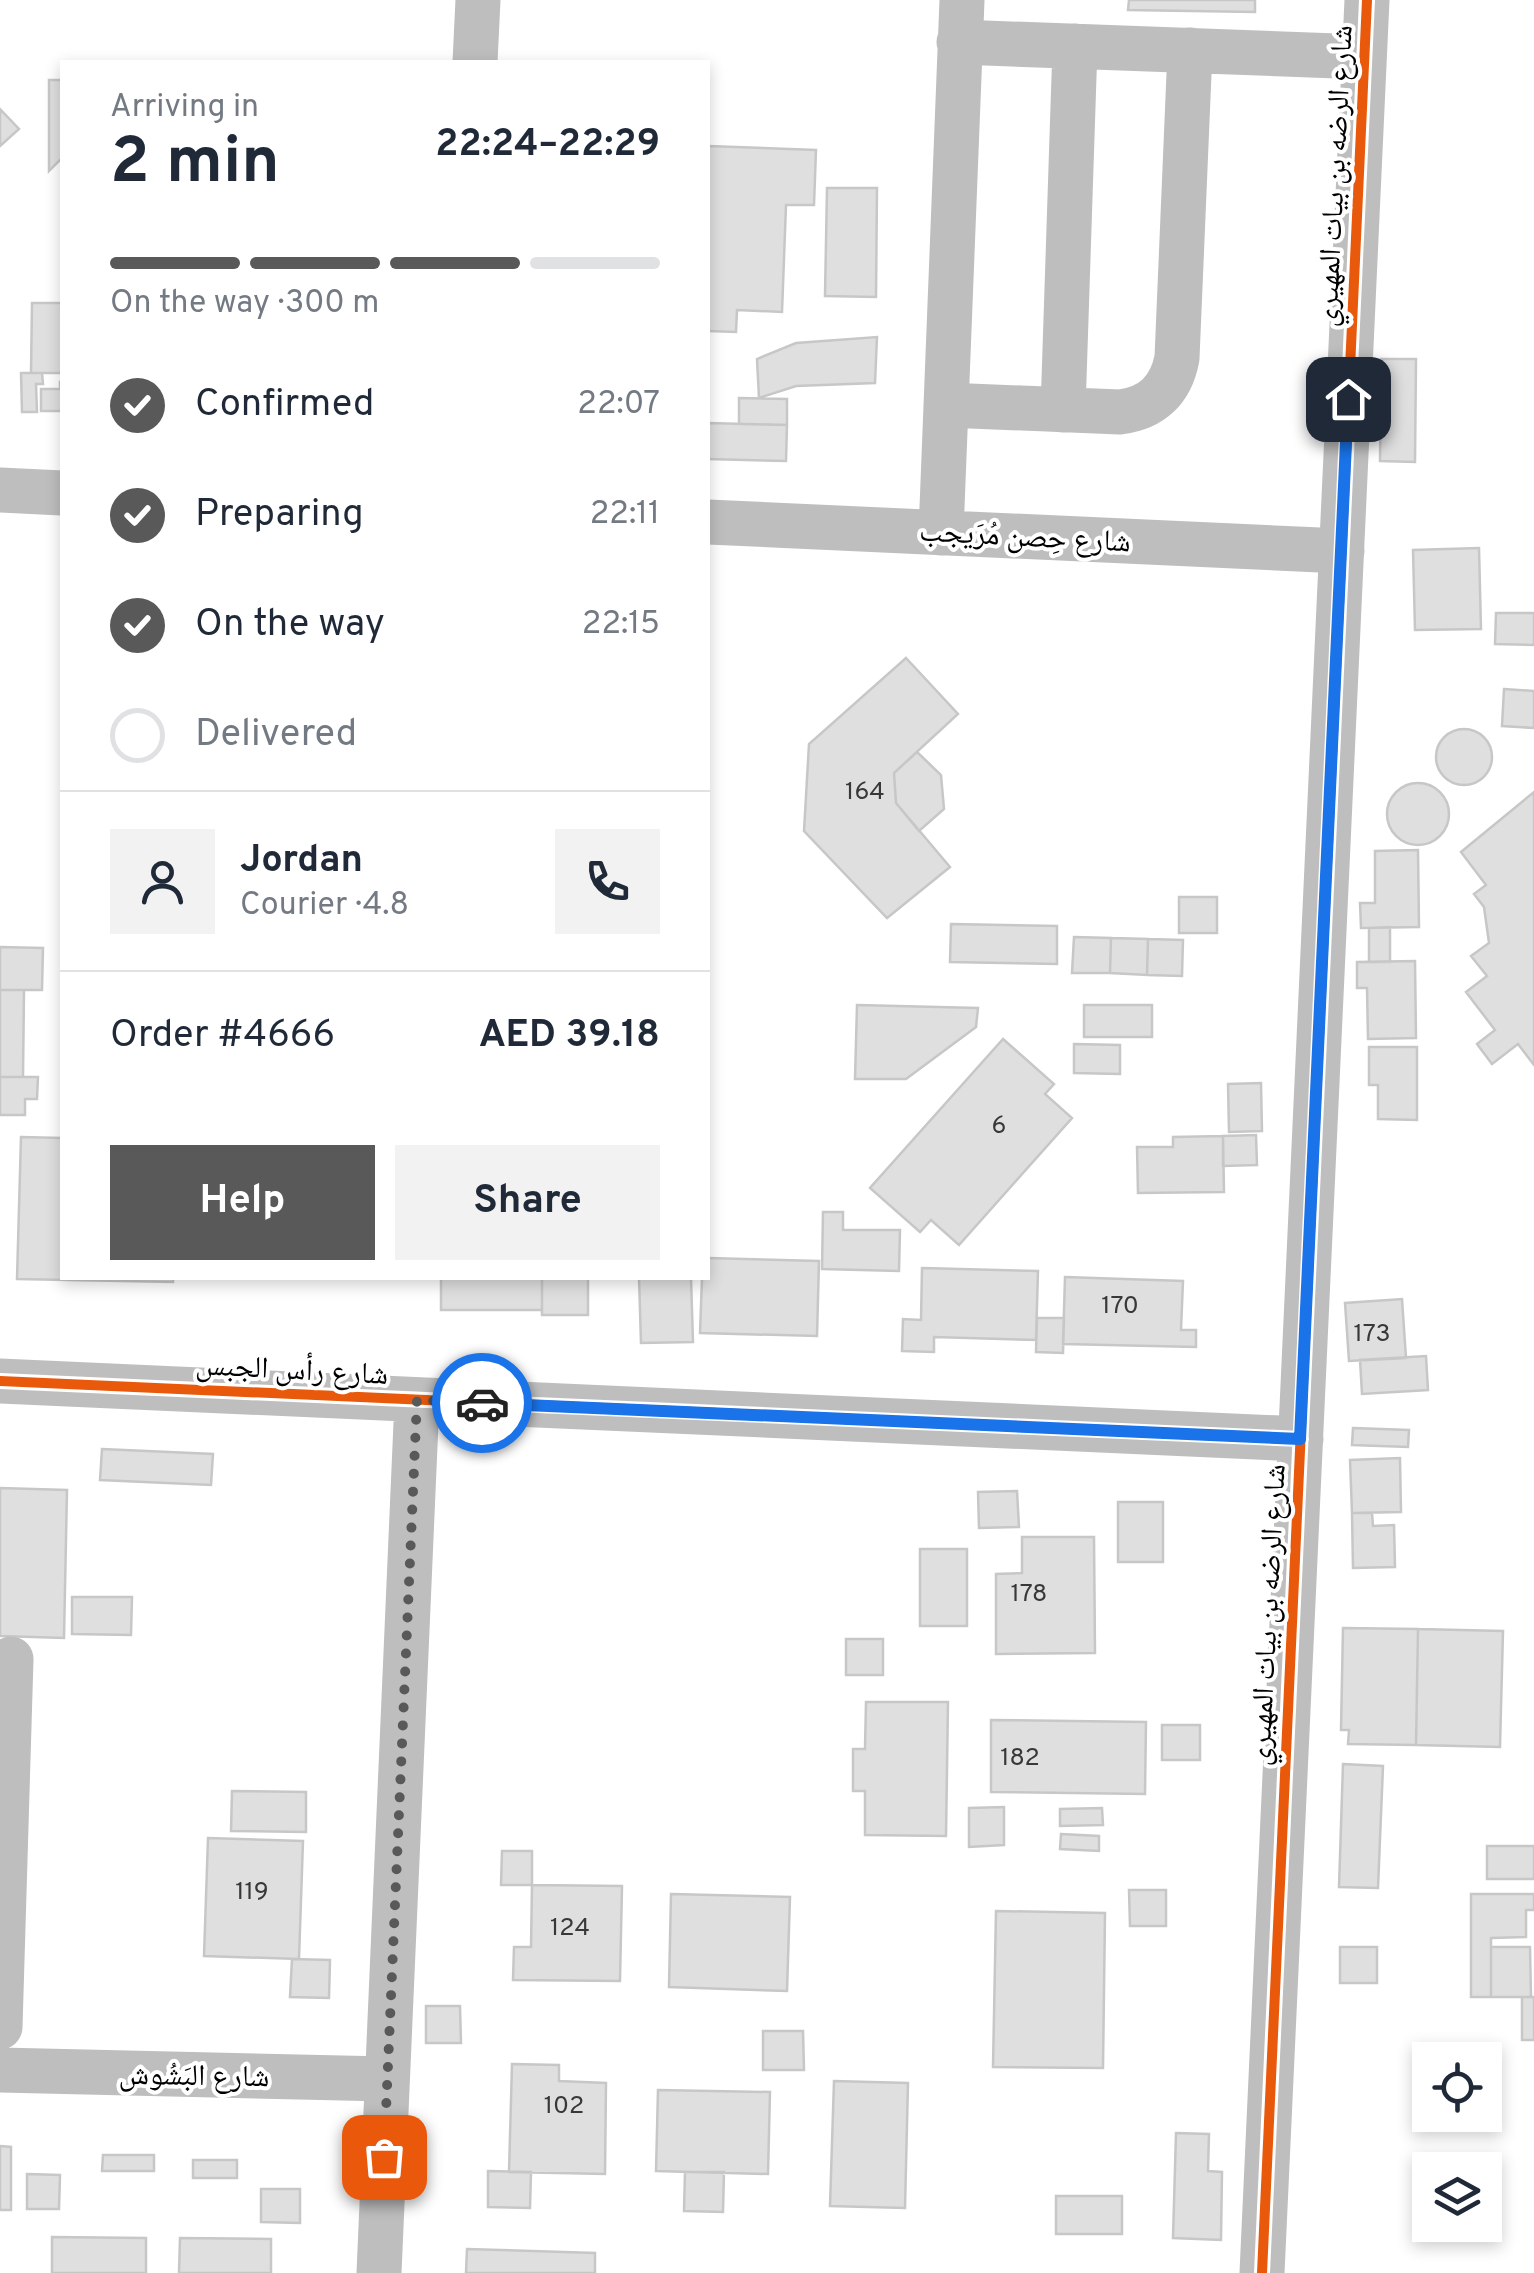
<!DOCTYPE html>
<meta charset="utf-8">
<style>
:root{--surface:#fff;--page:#f2f2f3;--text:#1f2937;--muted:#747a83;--line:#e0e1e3;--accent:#595959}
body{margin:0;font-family:Overpass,"Noto Naskh Arabic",sans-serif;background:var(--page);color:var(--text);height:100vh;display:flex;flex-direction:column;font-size:38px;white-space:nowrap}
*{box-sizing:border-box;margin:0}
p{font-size:32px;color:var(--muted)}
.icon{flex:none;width:55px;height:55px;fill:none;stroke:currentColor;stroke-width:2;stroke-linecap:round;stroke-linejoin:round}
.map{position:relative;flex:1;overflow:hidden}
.sheet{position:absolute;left:60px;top:60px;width:650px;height:1220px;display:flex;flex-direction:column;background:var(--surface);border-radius:0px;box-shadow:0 5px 15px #0003}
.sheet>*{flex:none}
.tools{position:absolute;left:1412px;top:2042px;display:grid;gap:20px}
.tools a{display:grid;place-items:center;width:90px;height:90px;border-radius:0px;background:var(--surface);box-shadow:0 5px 15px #0003;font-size:50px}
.pin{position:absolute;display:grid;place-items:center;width:85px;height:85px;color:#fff;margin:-42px;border-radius:20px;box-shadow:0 5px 15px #0006}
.courier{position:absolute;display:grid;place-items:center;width:100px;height:100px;margin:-50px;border:8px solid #1a73e8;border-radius:50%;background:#fff;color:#222;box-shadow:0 2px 12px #0007}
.headline em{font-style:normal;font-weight:700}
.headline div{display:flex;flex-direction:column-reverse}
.headline{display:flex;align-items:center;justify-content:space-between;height:170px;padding:0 50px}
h1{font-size:65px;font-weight:700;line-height:75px}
.bar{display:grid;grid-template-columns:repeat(4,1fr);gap:15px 10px;align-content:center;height:120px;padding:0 50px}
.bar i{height:12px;border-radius:8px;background:var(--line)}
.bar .active{background:var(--accent)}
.bar p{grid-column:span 4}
.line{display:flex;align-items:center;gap:25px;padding:0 50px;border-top:2px solid var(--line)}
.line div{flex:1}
.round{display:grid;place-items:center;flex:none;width:105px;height:105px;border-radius:0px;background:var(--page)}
ol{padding:0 50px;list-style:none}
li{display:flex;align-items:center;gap:30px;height:110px}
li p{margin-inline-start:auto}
li .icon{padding:10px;border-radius:50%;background:var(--accent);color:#fff;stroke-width:4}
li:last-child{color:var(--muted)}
li i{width:55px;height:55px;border:5px solid var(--line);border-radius:50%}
.cta{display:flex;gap:20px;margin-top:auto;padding:20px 50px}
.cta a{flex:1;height:115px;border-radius:0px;background:var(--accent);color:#fff;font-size:40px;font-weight:700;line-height:115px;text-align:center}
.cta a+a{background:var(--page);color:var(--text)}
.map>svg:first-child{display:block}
.building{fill:#dfdfdf;stroke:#c7c7c7;stroke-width:2.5}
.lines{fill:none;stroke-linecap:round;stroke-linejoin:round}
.minor{stroke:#bebebe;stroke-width:45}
.cycleway-casing{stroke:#fff;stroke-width:16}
.cycleway{stroke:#e8590c;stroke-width:10}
.done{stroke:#595959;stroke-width:10;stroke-dasharray:0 18}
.route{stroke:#1a73e8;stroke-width:12}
.labels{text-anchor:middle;stroke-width:8;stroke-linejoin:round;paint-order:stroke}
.number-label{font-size:25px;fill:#383838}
.street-label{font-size:30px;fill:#000;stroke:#fff}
</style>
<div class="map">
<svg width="1534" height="2273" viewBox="0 0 1534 2273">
<rect width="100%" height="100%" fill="#fff"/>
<!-- building -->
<path class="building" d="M1129 0H1255V12L1128 10Z
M49 80H62V158L49 171Z
M0 109 19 129 0 146Z
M708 146 816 150 814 205H786L782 312 737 310 736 332 708 331Z
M827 188H877L876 297 825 296Z
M32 303H62V373H31Z
M877 337 875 383 796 386 759 398 757 359 796 343Z
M1381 359H1416L1415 462 1380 461Z
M21 373H42L43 384H36L37 412H22Z
M60 382H62V411H41V389H60Z
M739 398 787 399V425L739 424Z
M708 423 787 425 786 461 708 459Z
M1479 548 1481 629 1415 630 1413 550Z
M1496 613H1534V645L1495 644Z
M906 658 958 714 894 773 896 803 950 867 887 918 804 831 809 744Z
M1504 689 1534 691V728L1502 726Z
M1436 757a28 28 0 1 1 56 0a28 28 0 1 1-56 0Z
M917 752 941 775 944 809 919 831 896 803 894 773Z
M1387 814a31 31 0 1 1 62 0a31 31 0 1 1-62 0Z
M1534 792V1065L1518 1044 1492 1064 1477 1044 1495 1030 1466 992 1487 976 1471 956 1489 943 1484 907 1474 894 1486 885 1461 852Z
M1418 850 1419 927 1361 928 1360 903H1375V851Z
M1179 897H1217V933H1179Z
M951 924 1057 926V964L950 962Z
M1390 927V962H1369V928Z
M1074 937 1111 938 1110 973H1072Z
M1111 938 1148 939 1147 975 1110 973Z
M1148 939 1183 940 1182 976 1147 975Z
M0 947 43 948 42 990H0Z
M1415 961 1416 1038 1368 1039 1367 988H1357V962Z
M0 990H24L23 1077H0Z
M857 1005 978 1008 976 1027 906 1079H855Z
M1084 1005H1152V1037H1084Z
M1003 1039 1054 1084 1045 1094 1072 1118 959 1245 931 1220 920 1232 870 1188Z
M1074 1044 1120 1045V1074L1074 1073Z
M1369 1047H1417V1120L1378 1119V1085H1369Z
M0 1077H38L37 1099H25V1115H0Z
M1261 1083 1262 1131 1229 1132 1228 1084Z
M1256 1135 1257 1165 1223 1166V1136Z
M1223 1136 1224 1192 1138 1193 1137 1147H1173V1137Z
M21 1137 62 1138V1278H173V1282L17 1279Z
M823 1212H843V1230H900L899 1271 822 1269Z
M708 1258 819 1261 817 1336 700 1333 702 1278H708Z
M922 1268 1038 1271 1036 1340 934 1337V1352L902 1351 903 1319 921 1320Z
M1065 1277 1183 1281 1181 1330H1196V1347L1063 1344Z
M441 1278H542V1310H441Z
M542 1278H588V1315H542Z
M639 1278H691L693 1342 641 1343Z
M1402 1299 1406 1358 1349 1361 1345 1303Z
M1037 1318H1064L1063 1353 1036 1352Z
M1426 1356 1428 1390 1362 1394 1360 1360Z
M1353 1428 1409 1430 1408 1447 1352 1445Z
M102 1449 213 1454 211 1485 100 1480Z
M1400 1458 1401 1512 1352 1513 1350 1460Z
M0 1488 67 1490 64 1638 0 1636Z
M1017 1491 1019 1527 979 1528 978 1492Z
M1118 1502H1163V1562H1118Z
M1352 1513H1372L1373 1526 1394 1525 1395 1567 1353 1568Z
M1022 1537H1094L1095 1653 996 1654V1574L1022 1573Z
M920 1549H967V1626H920Z
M72 1597H132L131 1635 72 1634Z
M1343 1628 1418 1629 1416 1745 1348 1744 1349 1730H1341Z
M1418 1629 1503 1631 1500 1747 1416 1745Z
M846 1639H883V1675H846Z
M866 1702H948L946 1836 865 1835V1791H853V1749H865Z
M991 1720 1146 1722 1145 1794 991 1792Z
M1162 1725H1200V1760H1162Z
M1343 1764 1383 1766 1378 1888 1339 1887Z
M232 1791 306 1792V1832L231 1831Z
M1004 1807V1845L969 1847V1808Z
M1102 1808 1103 1825 1060 1826V1809Z
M1061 1834 1099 1836V1851L1060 1849Z
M208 1838 303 1841 299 1959 204 1956Z
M1487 1846H1534V1879H1487Z
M502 1851H532V1885H501Z
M532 1885 622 1886 620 1981 513 1980 514 1947H531Z
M1129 1890H1166V1926H1130Z
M671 1894 790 1897 787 1991 669 1987Z
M1471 1894H1534V1910H1526V1937L1491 1938V1997H1471Z
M996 1911 1105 1913 1103 2068 993 2067Z
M1340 1947H1377V1983H1340Z
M1491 1947H1530L1531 1997H1491Z
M292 1959 330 1960 329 1998 290 1997Z
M1522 1997H1534V2040H1522Z
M426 2006H460L461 2043H426Z
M763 2031H803L804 2070H763Z
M512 2064 559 2065V2081L606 2083 605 2174 509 2172Z
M834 2081 908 2083 905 2208 830 2206Z
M658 2090 770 2092 768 2174 656 2171Z
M1176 2133 1209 2134 1208 2171 1222 2172 1221 2240 1173 2238Z
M0 2146 11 2147V2210H0Z
M103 2155H154V2171H102Z
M193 2160H237V2178H193Z
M488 2171 531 2172 530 2208 488 2207Z
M685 2172H724L723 2212 684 2211Z
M27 2174 60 2175 59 2209H27Z
M261 2189H300V2223L261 2222Z
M1056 2196H1122V2234H1056Z
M52 2237 146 2238V2273H52Z
M180 2238 271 2239V2273H179Z
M467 2249 595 2253V2273H466Z"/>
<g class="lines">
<!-- minor -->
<path class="minor" d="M959 42 1364 57
M475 62 478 0
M946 405 1120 412C1152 408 1171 390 1177 358L1190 50
M1063 410 1075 46
M0 490 62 493
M708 522 1342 551
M941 533 962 0
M0 1381 1301 1439
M0 2027 11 1659
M0 2070 387 2079
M379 2273 417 1400
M1262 2273 1367 0"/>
<!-- cycleway casing -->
<g class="cycleway-casing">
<path id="cycleway" d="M0 1381 1301 1439
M1262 2273 1367 0"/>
</g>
<!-- cycleway -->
<use href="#cycleway" class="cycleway"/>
</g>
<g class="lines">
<!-- done -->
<path class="done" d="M384 2157 417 1400 482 1403"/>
<!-- route -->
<path class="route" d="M482 1403 1300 1439 1348 399"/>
</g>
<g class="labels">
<!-- number labels -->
<g class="number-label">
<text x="865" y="799">164</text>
<text x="999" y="1133">6</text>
<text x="1120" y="1313">170</text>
<text x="1372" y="1341">173</text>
<text x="1029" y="1601">178</text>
<text x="1020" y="1765">182</text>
<text x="252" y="1899">119</text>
<text x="570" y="1935">124</text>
<text x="564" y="2113">102</text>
</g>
<!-- street labels -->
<g class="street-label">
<text transform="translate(1334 176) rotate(-87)" y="10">شارع الرضه بن بيات المهيري</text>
<text transform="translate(1025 536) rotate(3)" y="10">شارع حِصن مُرَيجب</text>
<text transform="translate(292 1369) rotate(3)" y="10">شارع رأس الجبس</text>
<text transform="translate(1267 1615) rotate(-87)" y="10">شارع الرضه بن بيات المهيري</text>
<text transform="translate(194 2075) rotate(1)" y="10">شارع البَشُوش</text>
</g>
</g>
</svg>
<div class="tools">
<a><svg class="icon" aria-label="locate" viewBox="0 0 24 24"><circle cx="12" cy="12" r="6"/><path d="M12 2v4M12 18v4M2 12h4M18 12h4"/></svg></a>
<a><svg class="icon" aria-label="layers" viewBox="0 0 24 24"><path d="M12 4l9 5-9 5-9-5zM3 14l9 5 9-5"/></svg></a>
</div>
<div class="pin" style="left:384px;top:2157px;background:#ea580c"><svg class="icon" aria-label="bag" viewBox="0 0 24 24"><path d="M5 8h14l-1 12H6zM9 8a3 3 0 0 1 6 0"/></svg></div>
<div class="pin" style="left:1348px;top:399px;background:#1f2937"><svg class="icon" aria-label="home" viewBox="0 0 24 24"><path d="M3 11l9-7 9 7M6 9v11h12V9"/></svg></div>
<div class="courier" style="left:482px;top:1403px"><svg class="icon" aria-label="car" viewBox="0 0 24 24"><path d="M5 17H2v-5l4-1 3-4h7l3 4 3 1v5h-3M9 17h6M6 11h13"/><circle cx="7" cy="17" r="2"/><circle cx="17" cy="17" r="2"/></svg></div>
<section class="sheet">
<div class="headline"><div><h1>2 min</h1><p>Arriving in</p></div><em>22:24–22:29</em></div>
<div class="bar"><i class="active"></i><i class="active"></i><i class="active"></i><i></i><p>On the way · 300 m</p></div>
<ol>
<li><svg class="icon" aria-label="check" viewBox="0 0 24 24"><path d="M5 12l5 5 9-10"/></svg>Confirmed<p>22:07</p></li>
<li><svg class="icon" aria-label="check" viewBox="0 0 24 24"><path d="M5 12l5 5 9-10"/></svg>Preparing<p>22:11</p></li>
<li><svg class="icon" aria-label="check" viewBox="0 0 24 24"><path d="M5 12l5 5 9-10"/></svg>On the way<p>22:15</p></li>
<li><i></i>Delivered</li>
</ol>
<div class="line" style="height:180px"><a class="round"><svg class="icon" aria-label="person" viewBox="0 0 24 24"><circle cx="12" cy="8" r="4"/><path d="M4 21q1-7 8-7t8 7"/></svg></a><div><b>Jordan</b><p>Courier · 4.8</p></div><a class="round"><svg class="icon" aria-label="phone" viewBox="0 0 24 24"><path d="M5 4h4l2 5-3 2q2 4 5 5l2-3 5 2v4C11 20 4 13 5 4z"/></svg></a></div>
<div class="line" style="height:130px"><div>Order #4666</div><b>AED 39.18</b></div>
<div class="cta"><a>Help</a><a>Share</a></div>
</section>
</div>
